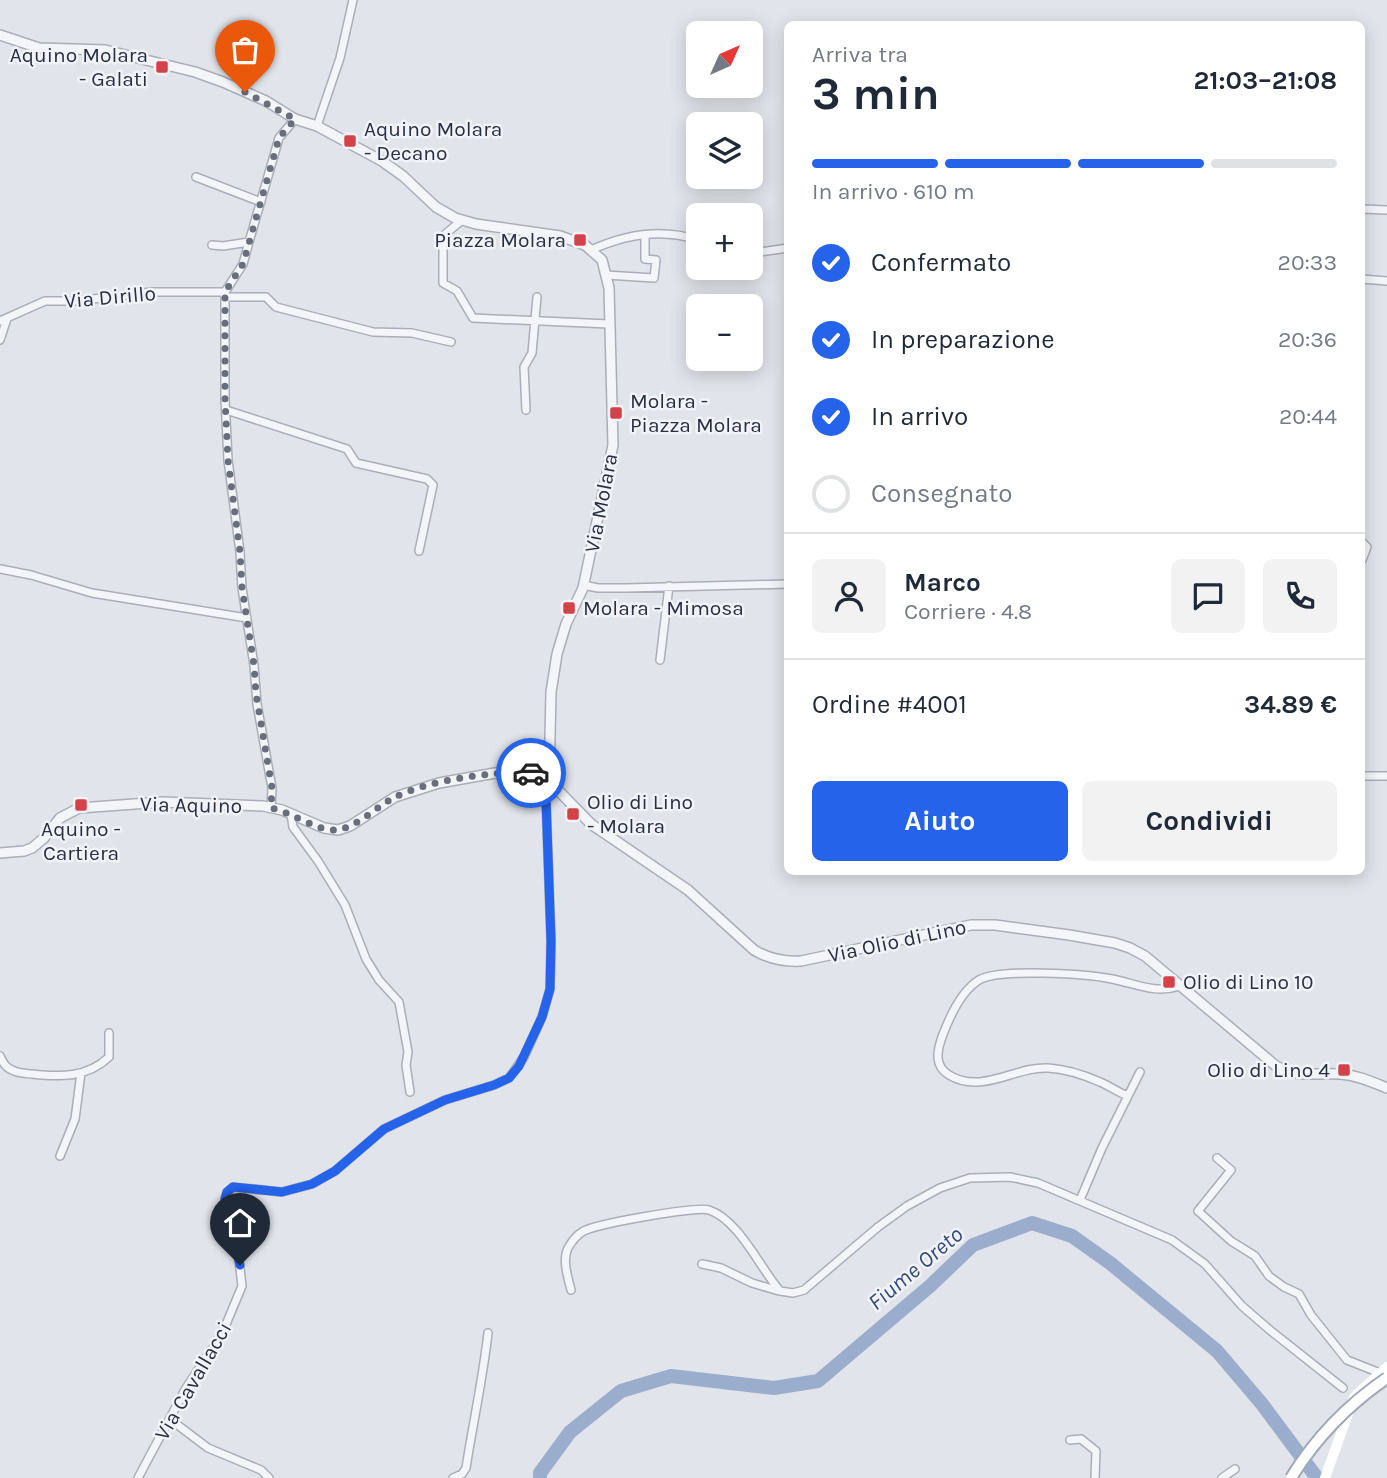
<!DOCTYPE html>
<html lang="it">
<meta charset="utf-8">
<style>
:root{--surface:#fff;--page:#f2f2f3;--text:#1f2937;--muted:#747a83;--line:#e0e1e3;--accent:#2563eb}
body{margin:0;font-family:Karla,sans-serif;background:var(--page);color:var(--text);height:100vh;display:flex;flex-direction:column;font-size:26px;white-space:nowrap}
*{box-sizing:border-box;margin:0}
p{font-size:23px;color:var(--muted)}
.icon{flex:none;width:38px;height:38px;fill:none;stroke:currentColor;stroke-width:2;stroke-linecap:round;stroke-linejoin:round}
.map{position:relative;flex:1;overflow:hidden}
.side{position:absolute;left:784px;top:21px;width:581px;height:854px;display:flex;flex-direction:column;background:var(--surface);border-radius:10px;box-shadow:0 4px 18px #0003}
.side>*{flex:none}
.needle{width:46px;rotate:45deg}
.fabs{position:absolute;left:686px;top:21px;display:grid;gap:14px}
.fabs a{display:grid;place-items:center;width:77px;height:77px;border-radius:10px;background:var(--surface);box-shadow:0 4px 18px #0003;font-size:35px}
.pin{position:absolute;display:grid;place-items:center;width:60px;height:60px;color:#fff;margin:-72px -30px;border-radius:50% 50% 50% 0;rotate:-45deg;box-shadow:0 0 7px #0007}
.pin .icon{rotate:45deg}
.courier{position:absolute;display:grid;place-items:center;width:70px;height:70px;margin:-35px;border:5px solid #2563eb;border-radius:50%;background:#fff;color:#222;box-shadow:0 2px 9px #0007}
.summary em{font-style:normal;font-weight:700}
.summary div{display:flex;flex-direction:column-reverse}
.summary{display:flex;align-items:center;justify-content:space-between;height:119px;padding:0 28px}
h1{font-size:46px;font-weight:700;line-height:52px}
.bar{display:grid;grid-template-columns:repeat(4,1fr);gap:10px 7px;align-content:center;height:84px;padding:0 28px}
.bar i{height:9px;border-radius:5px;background:var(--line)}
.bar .selected{background:var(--accent)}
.bar p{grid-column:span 4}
.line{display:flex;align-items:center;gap:18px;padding:0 28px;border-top:2px solid var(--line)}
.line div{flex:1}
.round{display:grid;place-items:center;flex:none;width:74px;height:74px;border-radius:10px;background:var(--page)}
ol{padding:0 28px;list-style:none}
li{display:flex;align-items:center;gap:21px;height:77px}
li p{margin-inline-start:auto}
li .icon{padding:7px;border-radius:50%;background:var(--accent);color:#fff;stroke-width:4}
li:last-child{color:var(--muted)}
li i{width:38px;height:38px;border:4px solid var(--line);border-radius:50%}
.cta{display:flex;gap:14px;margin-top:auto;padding:14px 28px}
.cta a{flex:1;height:80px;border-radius:10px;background:var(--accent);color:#fff;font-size:28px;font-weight:700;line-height:80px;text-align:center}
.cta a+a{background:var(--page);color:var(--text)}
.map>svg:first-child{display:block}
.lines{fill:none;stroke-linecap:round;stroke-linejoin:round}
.river{stroke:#9badcc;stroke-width:14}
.minor-casing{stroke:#aaaeb8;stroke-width:10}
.tertiary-casing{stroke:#aaaeb8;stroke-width:12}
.minor{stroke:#f4f5f8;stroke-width:7}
.tertiary{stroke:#f4f5f8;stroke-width:9}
.secondary{stroke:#fff;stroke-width:10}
.primary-bridge-casing{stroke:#a0a7b7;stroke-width:14;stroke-linecap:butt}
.primary-bridge{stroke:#fff;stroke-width:10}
.done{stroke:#696e7d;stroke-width:7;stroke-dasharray:0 12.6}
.route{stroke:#2563eb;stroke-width:9}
.poi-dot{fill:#d44249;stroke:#f1f3f8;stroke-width:2.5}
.labels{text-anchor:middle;stroke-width:5;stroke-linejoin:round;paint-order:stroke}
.poi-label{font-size:21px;fill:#292f43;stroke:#f1f3f8;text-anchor:start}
.street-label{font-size:21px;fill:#292f43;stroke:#f1f3f8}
.water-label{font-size:23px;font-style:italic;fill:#314a78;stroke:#f1f3f8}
</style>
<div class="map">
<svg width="1387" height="1478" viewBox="0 0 1387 1478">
<rect width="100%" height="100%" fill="#e1e4ea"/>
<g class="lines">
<!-- river -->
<path class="river" d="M540 1478V1473L570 1432 621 1391 671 1376 774 1388 818 1381 930 1286 973 1245 1032 1223 1072 1236 1110 1263 1217 1351 1262 1404 1317 1478"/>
<!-- minor casing -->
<g class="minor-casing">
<path id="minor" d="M317 126 340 58 353 0
M196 177 261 202
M1362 209 1387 210
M462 220 443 236V283L457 291 473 318 609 324
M249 242 243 264 225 292V399L228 460 240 552 242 588 254 665 257 704 272 788 271 808
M212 245 223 246 249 242 279 138 295 119
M591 250C626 234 662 228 698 240
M751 251 760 252 788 248
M606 275 654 278 656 260 645 259V235
M1362 279 1387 281
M225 297H266L276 307 373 332 412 333 451 342
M0 321 45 301H76L152 292H225
M0 340 7 319
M226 410 347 449 356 463 427 479 433 485 419 551
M526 410 524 367 532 353 537 297
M1362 542 1367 547 1362 560
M0 569 31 575 92 593 247 618
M583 585 598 588H626L788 584
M660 660 669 586
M1362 776H1387
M291 814 293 827 318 861 345 905 366 959 379 980 399 1002 408 1052 406 1065 410 1092
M0 1056C2 1060 3 1063 6 1066 13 1073 23 1073 32 1074 60 1077 87 1078 109 1057V1033
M1128 1096C1117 1092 1110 1086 1100 1082 1084 1075 1065 1069 1048 1068 1016 1066 982 1095 949 1075 934 1066 937 1051 942 1037 949 1018 961 991 979 980 998 968 1088 974 1112 979 1137 984 1155 994 1180 986
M60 1156 75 1119 81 1073
M1217 1158 1231 1170 1198 1211 1231 1241 1255 1256 1269 1276 1284 1287 1299 1294 1311 1315 1347 1360 1380 1373
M1080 1200 1102 1148 1140 1072
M702 1264 721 1268 752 1283 779 1291
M571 1290C568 1278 562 1260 568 1248 571 1243 577 1235 582 1232 593 1224 698 1206 709 1210 739 1220 760 1268 780 1291L793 1293 804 1290 878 1227 907 1206 940 1188 970 1178 1010 1177 1038 1183 1172 1240 1205 1264 1242 1306 1271 1331 1343 1388
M171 1420 208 1448 261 1470 269 1478
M1070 1440 1081 1439 1096 1451 1095 1478
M138 1478 186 1388 222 1334 242 1286 238 1251 225 1199 227 1192 233 1187 282 1192 312 1184 335 1171 384 1129 445 1100 494 1085 509 1078 524 1057 542 1017 550 989 551 941 546 799 549 781
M453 1478 462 1474 466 1468C473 1423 483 1378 488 1333
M1222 1478 1235 1469"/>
</g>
<!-- tertiary casing -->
<g class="tertiary-casing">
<path id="tertiary" d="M0 35 39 48 105 50 195 72 223 82 266 101 295 119 317 126 382 161 403 176 436 207 455 218 476 224 560 236 585 245 602 260 609 288 613 445 583 588 566 624 557 654 551 692 549 781
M0 853 24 851 32 848 44 838 60 818 79 808 162 802 263 806 282 810 324 828 338 830 350 826 395 797 439 783 495 773 536 774 549 781 591 824 688 890 754 950C769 959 783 962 801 961L971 925H995L1069 935 1115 943 1130 948 1145 956 1276 1066C1301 1079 1314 1072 1340 1074 1357 1075 1372 1082 1387 1088"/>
</g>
<!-- minor -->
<use href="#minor" class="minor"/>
<!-- tertiary -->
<use href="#tertiary" class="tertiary"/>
<!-- secondary -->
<path class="secondary" d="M1325 1478 1354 1397 1387 1367"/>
<!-- primary-bridge casing -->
<g class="primary-bridge-casing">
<path id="primary-bridge" d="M1291 1478C1315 1439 1349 1404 1387 1378"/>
</g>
<!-- primary-bridge -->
<use href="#primary-bridge" class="primary-bridge"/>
</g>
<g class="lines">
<!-- done -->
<path class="done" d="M245 92 295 119 279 138 243 264 225 292V399L228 460 240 552 242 588 254 665 256 694 272 788 271 808C291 812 319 832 337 830 355 828 377 807 393 798 429 780 491 771 531 773"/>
<!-- route -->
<path class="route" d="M240 1265 225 1199 227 1192 233 1187 282 1192 312 1184 335 1171 384 1129 445 1100 494 1085 509 1078 519 1066 542 1017 550 989 551 941 546 799 549 781 542 775 531 773"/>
</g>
<!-- markers -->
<g class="poi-dot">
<rect x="155" y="60" width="14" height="14" rx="3.5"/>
<rect x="343" y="134" width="14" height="14" rx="3.5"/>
<rect x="573" y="233" width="14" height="14" rx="3.5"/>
<rect x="609" y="406" width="14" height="14" rx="3.5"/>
<rect x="562" y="601" width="14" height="14" rx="3.5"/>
<rect x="74" y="798" width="14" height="14" rx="3.5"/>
<rect x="566" y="807" width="14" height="14" rx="3.5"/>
<rect x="1162" y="975" width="14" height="14" rx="3.5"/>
<rect x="1337" y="1063" width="14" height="14" rx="3.5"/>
</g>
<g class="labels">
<!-- poi labels -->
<g class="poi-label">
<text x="148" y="62" text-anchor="end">Aquino Molara<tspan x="148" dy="24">- Galati</tspan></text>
<text x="364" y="136">Aquino Molara<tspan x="364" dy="24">- Decano</tspan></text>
<text x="566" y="247" text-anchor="end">Piazza Molara</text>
<text x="630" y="408">Molara -<tspan x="630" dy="24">Piazza Molara</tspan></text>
<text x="583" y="615">Molara - Mimosa</text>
<text x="587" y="809">Olio di Lino<tspan x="587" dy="24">- Molara</tspan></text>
<text x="81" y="836" text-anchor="middle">Aquino -<tspan x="81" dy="24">Cartiera</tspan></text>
<text x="1183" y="989">Olio di Lino 10</text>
<text x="1330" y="1077" text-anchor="end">Olio di Lino 4</text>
</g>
<!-- street labels -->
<g class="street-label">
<text transform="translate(110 297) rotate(-5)" y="7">Via Dirillo</text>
<text transform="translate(601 503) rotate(-79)" y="7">Via Molara</text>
<text transform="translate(191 805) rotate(1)" y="7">Via Aquino</text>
<text transform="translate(897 941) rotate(-12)" y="7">Via Olio di Lino</text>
<text transform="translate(193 1381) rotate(-60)" y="7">Via Cavallacci</text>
</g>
<!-- water labels -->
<g class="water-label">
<text transform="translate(915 1268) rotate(-40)" y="8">Fiume Oreto</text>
</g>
</g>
</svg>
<div class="fabs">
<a><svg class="needle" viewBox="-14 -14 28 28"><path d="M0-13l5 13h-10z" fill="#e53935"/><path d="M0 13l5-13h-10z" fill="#747a83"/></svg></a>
<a><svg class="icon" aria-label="layers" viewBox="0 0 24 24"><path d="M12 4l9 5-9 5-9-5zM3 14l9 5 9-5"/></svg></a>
<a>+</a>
<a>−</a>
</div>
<div class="pin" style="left:245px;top:92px;background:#ea580c"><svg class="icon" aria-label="bag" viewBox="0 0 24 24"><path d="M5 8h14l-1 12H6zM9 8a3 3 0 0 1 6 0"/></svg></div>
<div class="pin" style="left:240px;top:1265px;background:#1f2937"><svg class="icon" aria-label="home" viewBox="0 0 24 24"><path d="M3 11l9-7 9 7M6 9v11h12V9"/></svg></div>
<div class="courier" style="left:531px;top:773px"><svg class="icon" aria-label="car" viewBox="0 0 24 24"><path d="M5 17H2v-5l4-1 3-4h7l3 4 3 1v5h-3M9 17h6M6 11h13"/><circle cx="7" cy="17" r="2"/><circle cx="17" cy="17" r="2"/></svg></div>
<section class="side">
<div class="summary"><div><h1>3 min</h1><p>Arriva tra</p></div><em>21:03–21:08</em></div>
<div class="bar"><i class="selected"></i><i class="selected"></i><i class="selected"></i><i></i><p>In arrivo · 610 m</p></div>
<ol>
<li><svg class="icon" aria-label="check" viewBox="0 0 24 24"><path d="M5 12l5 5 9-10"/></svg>Confermato<p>20:33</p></li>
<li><svg class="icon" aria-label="check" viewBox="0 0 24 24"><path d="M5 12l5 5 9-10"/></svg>In preparazione<p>20:36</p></li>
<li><svg class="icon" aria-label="check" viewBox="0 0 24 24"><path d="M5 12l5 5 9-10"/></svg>In arrivo<p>20:44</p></li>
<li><i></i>Consegnato</li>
</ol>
<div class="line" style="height:126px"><a class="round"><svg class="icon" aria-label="person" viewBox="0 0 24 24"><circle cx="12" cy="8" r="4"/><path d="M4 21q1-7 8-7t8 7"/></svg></a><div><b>Marco</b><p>Corriere · 4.8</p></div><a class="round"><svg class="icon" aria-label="chat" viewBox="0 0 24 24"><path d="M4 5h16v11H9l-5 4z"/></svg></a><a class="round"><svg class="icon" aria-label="phone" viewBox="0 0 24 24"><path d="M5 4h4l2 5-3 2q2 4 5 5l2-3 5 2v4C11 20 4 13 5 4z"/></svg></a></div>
<div class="line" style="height:91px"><div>Ordine #4001</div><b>34.89 €</b></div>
<div class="cta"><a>Aiuto</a><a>Condividi</a></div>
</section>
</div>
